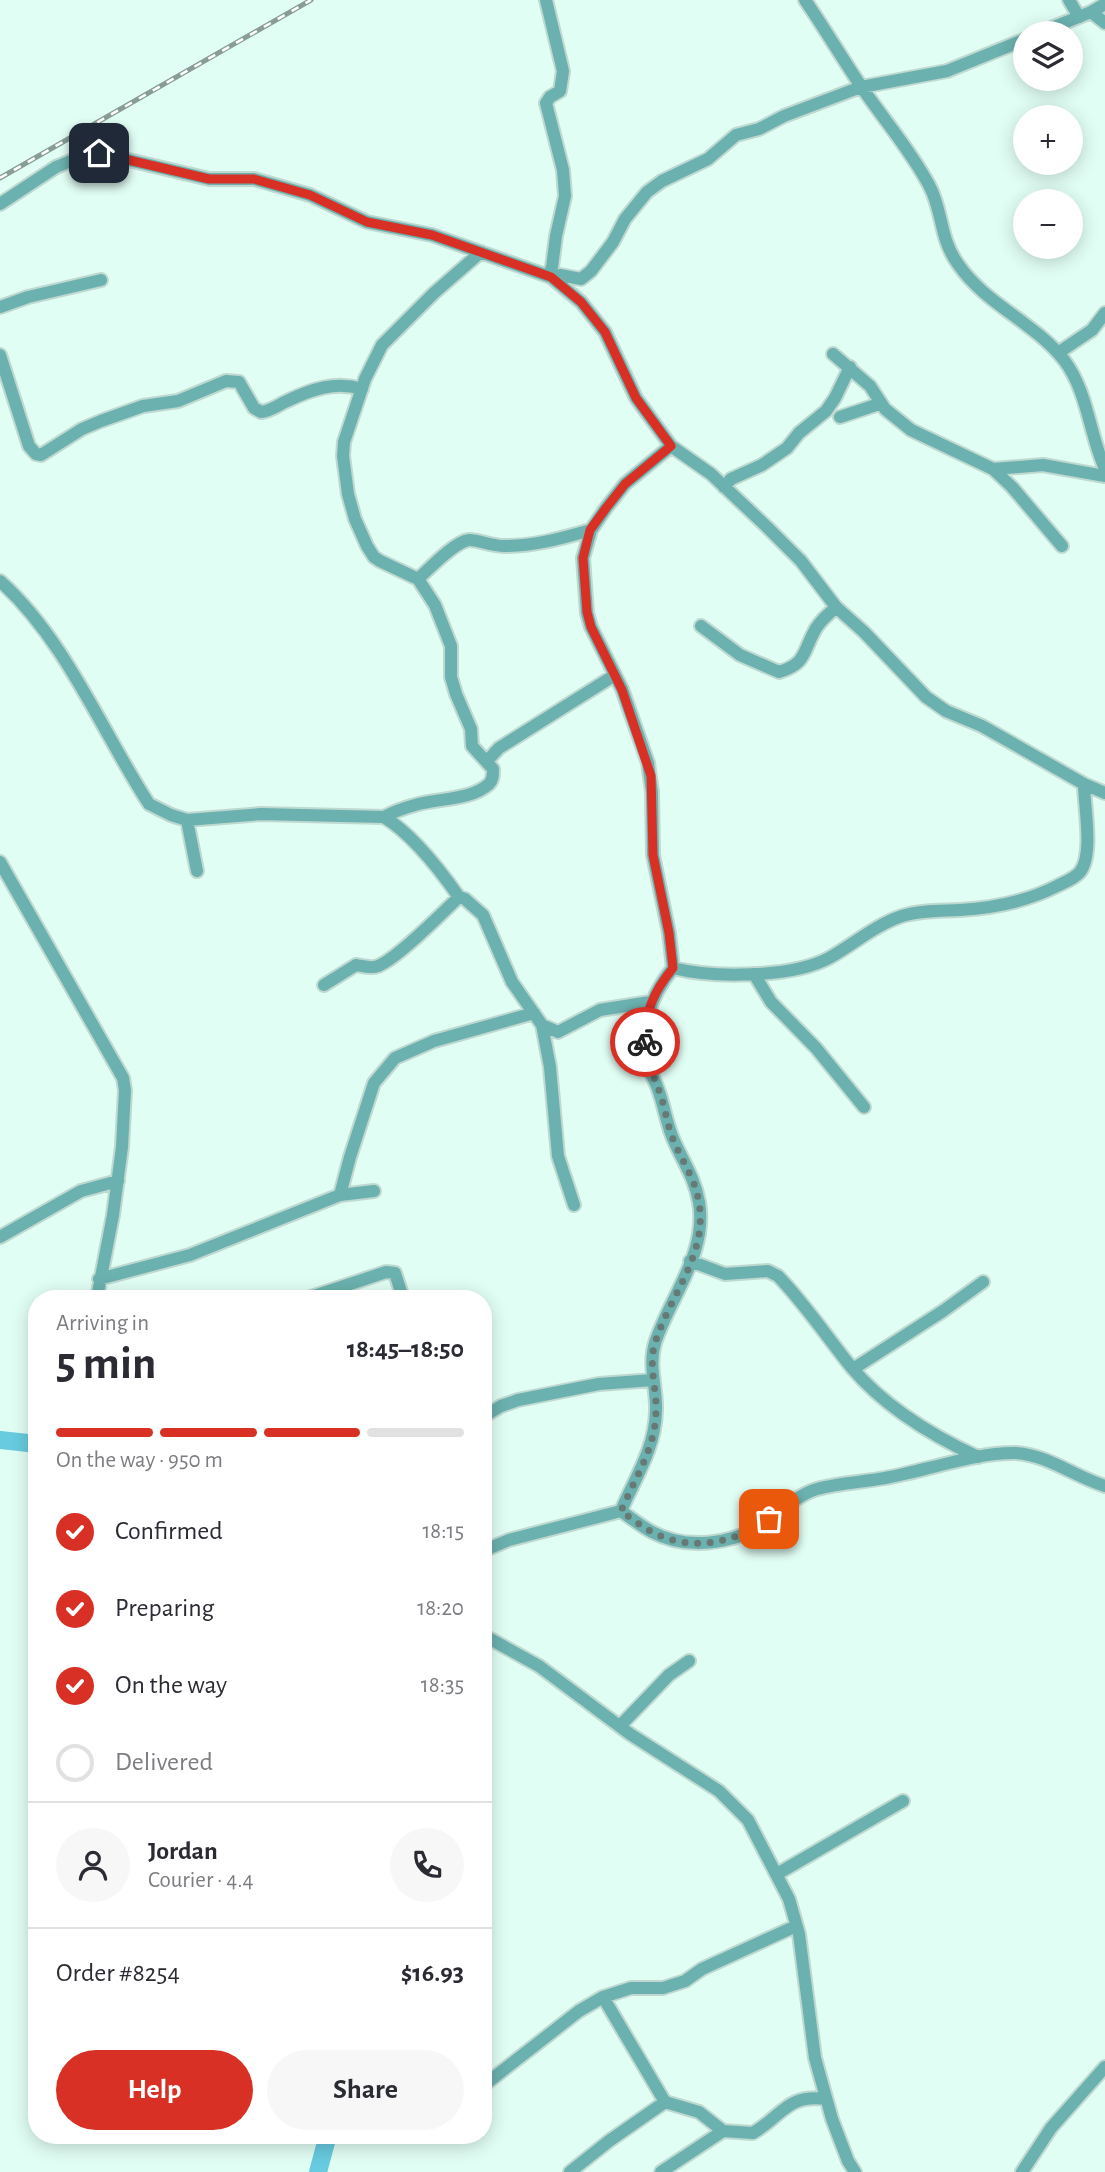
<!DOCTYPE html>
<meta charset="utf-8">
<style>
:root{--surface:#fff;--page:#f7f7f7;--text:#2b2b33;--muted:#7c7c81;--line:#e1e1e2;--accent:#d93025}
body{margin:0;font-family:"Alegreya Sans",sans-serif;background:var(--page);color:var(--text);height:100vh;display:flex;flex-direction:column;font-size:26px;white-space:nowrap}
*{box-sizing:border-box;margin:0}
p{font-size:23px;color:var(--muted)}
.icon{flex:none;width:38px;height:38px;fill:none;stroke:currentColor;stroke-width:2;stroke-linecap:round;stroke-linejoin:round}
.map{position:relative;flex:1;overflow:hidden}
.side{position:absolute;left:28px;top:1290px;width:464px;height:854px;display:flex;flex-direction:column;background:var(--surface);border-radius:28px;box-shadow:0 4px 18px #0003}
.side>*{flex:none}
.controls{position:absolute;left:1013px;top:21px;display:grid;gap:14px}
.controls a{display:grid;place-items:center;width:70px;height:70px;border-radius:50%;background:var(--surface);box-shadow:0 4px 18px #0003;font-size:35px}
.pin{position:absolute;display:grid;place-items:center;width:60px;height:60px;color:#fff;margin:-30px;border-radius:14px;box-shadow:0 4px 10px #0006}
.courier{position:absolute;display:grid;place-items:center;width:70px;height:70px;margin:-35px;border:5px solid #d93025;border-radius:50%;background:#fff;color:#222;box-shadow:0 2px 9px #0007}
.summary em{font-style:normal;font-weight:600}
.summary div{display:flex;flex-direction:column-reverse}
.summary{display:flex;align-items:center;justify-content:space-between;height:119px;padding:0 28px}
h1{font-size:46px;font-weight:600;line-height:52px}
.bar{display:grid;grid-template-columns:repeat(4,1fr);gap:10px 7px;align-content:center;height:84px;padding:0 28px}
.bar i{height:9px;border-radius:5px;background:var(--line)}
.bar .on{background:var(--accent)}
.bar p{grid-column:span 4}
.line{display:flex;align-items:center;gap:18px;padding:0 28px;border-top:2px solid var(--line)}
.line div{flex:1}
.round{display:grid;place-items:center;flex:none;width:74px;height:74px;border-radius:37px;background:var(--page)}
ol{padding:0 28px;list-style:none}
li{display:flex;align-items:center;gap:21px;height:77px}
li p{margin-inline-start:auto}
li .icon{padding:7px;border-radius:50%;background:var(--accent);color:#fff;stroke-width:4}
li:last-child{color:var(--muted)}
li i{width:38px;height:38px;border:4px solid var(--line);border-radius:50%}
.cta{display:flex;gap:14px;margin-top:auto;padding:14px 28px}
.cta a{flex:1;height:80px;border-radius:42px;background:var(--accent);color:#fff;font-size:28px;font-weight:600;line-height:80px;text-align:center}
.cta a+a{background:var(--page);color:var(--text)}
.map>svg:first-child{display:block}
.lines{fill:none;stroke-linecap:round;stroke-linejoin:round}
.river{stroke:#68cbdf;stroke-width:18}
.minor-casing{stroke:#bfd9d1;stroke-width:16}
.minor{stroke:#6bb1af;stroke-width:12}
.rail-casing{stroke:#879d96;stroke-width:5}
.rail{stroke:#fff;stroke-width:2.5;stroke-dasharray:8;stroke-linecap:butt}
.done{stroke:#667974;stroke-width:7;stroke-dasharray:0 12.6}
.route{stroke:#d93025;stroke-width:9}
</style>
<div class="map">
<svg width="1105" height="2172" viewBox="0 0 1105 2172">
<rect width="100%" height="100%" fill="#e1fef5"/>
<g class="lines">
<!-- river -->
<path class="river" d="M0 1440 37 1444
M318 2172 328 2135"/>
<!-- minor casing -->
<g class="minor-casing">
<path id="minor" d="M546 0 563 71 560 91 550 97 546 103 563 170 565 196 556 236 552 267 548 276
M805 0C825 29 843 60 863 89 885 121 911 151 929 185 943 210 939 238 958 264 985 304 1034 322 1064 360 1088 392 1089 433 1105 469
M1069 0 1079 17
M1091 12 1105 23
M1039 33 1091 12 1105 4
M0 204 56 167 78 158 99 153 209 179H254L310 195 367 222 432 235 551 277 581 302 605 332 636 398 671 446 711 474 767 527 801 561 836 607 864 632 926 697 946 711 982 726 1084 784 1105 793
M551 277 560 275 581 279 591 271 613 242 625 219 647 192 662 181 708 159 736 135 759 129 784 116 861 87 947 71 1026 39
M0 307 28 297 101 280
M1058 353 1092 330 1105 313
M833 354 870 386 885 409 911 430 993 469 1012 487 1062 546
M0 355 29 446 36 454 41 455 82 429 101 421 143 406 178 401 226 381 239 382 254 408 261 412C271 411 278 405 287 401 312 389 335 381 362 389
M840 417 879 404
M993 469 1043 465 1105 476
M724 487 731 479 762 465 787 448 799 433 826 411 835 398 850 367
M418 579C429 569 454 542 469 540 475 539 495 547 506 546 536 546 562 538 591 530
M0 581C66 640 102 732 149 804L171 815 187 820 261 814 384 817C412 834 440 870 459 897L465 899 483 915 512 982 542 1025 558 1032 600 1010 650 1002
M701 626 740 655 779 672C806 664 803 652 814 632 819 621 828 615 836 607
M487 761 499 748 615 675
M384 817C393 812 404 808 415 805 437 798 470 801 489 784 493 780 493 775 493 769L472 746 471 729 456 694 451 677V646L435 605 418 579 380 561 374 557 367 546 355 519 348 494 343 456 344 442 365 379 382 345 434 293 481 252
M187 820 197 871
M0 862 123 1078 125 1090 122 1147 113 1215 97 1298
M673 968C712 978 792 978 829 958 854 944 875 925 902 916 921 910 941 911 960 910 993 908 1028 901 1057 886 1065 882 1074 879 1080 872 1094 854 1084 806 1084 784
M754 974 771 1002 816 1048 864 1107
M324 985 356 965C363 966 371 969 378 966 397 959 442 913 459 897
M542 1025 550 1067 558 1156 574 1205
M340 1195 350 1157 374 1083 395 1058 434 1041 534 1013
M0 1237 81 1191 118 1181
M690 1261 725 1274 768 1271 778 1276C805 1304 827 1337 852 1368 884 1406 933 1436 978 1457
M99 1279 190 1255 340 1195 374 1191
M308 1298 386 1272 395 1273 403 1298
M853 1369 943 1311 983 1282
M483 1417 501 1406 518 1400 599 1384 653 1380
M621 1511C635 1478 655 1449 656 1411 657 1388 648 1366 655 1343 670 1297 708 1253 699 1202 695 1179 684 1163 675 1143 667 1127 665 1109 659 1092 656 1082 650 1073 647 1062 640 1027 650 996 673 968L669 933 653 855 652 792 648 763 622 689 591 627 587 613 583 558 591 530 606 508 625 484 671 446
M483 1551 509 1540 621 1511C631 1518 641 1526 652 1532 686 1550 731 1545 763 1524 780 1512 797 1495 817 1489 838 1483 863 1482 885 1478 925 1471 976 1452 1016 1453 1048 1455 1075 1477 1105 1486
M483 1635 539 1666 630 1734 719 1791 748 1820 789 1899 799 1934 815 2058 832 2119 848 2161 855 2172
M620 1726 669 1675 689 1661
M777 1874 903 1801
M603 1997 665 2102 699 2112 723 2131
M483 2086 579 2011 603 1997 631 1988H663L685 1981 702 1969 796 1926
M570 2172 609 2141 665 2102
M661 2172 723 2131 753 2133C783 2115 787 2094 826 2099
M1022 2172 1051 2128 1105 2067"/>
</g>
<!-- minor -->
<use href="#minor" class="minor"/>
<!-- rail casing -->
<g class="rail-casing">
<path id="rail" d="M0 178 311 0"/>
</g>
<!-- rail -->
<use href="#rail" class="rail"/>
</g>
<g class="lines">
<!-- done -->
<path class="done" d="M645 1042C647 1062 653 1075 660 1093 665 1108 667 1124 673 1139 682 1162 695 1177 699 1203 708 1254 669 1297 655 1343 648 1366 657 1388 656 1412 655 1449 635 1478 621 1511 631 1518 642 1527 654 1533 692 1552 735 1543 769 1519"/>
<!-- route -->
<path class="route" d="M99 153 209 179H254L310 195 367 222 432 235 551 277 581 302 605 332 636 398 671 446 625 484 606 508 590 530 583 558 587 612 591 627 622 690 651 776 653 855 669 933 673 968C654 991 644 1013 645 1042"/>
</g>
</svg>
<div class="controls">
<a><svg class="icon" aria-label="layers" viewBox="0 0 24 24"><path d="M12 4l9 5-9 5-9-5zM3 14l9 5 9-5"/></svg></a>
<a>+</a>
<a>−</a>
</div>
<div class="pin" style="left:769px;top:1519px;background:#ea580c"><svg class="icon" aria-label="bag" viewBox="0 0 24 24"><path d="M5 8h14l-1 12H6zM9 8a3 3 0 0 1 6 0"/></svg></div>
<div class="pin" style="left:99px;top:153px;background:#1f2937"><svg class="icon" aria-label="home" viewBox="0 0 24 24"><path d="M3 11l9-7 9 7M6 9v11h12V9"/></svg></div>
<div class="courier" style="left:645px;top:1042px"><svg class="icon" aria-label="bike" viewBox="0 0 24 24"><circle cx="6" cy="16" r="4"/><circle cx="18" cy="16" r="4"/><path d="M6 16l4-8h5l3 8M10 8l3 8H6M13 5h3"/></svg></div>
<section class="side">
<div class="summary"><div><h1>5 min</h1><p>Arriving in</p></div><em>18:45–18:50</em></div>
<div class="bar"><i class="on"></i><i class="on"></i><i class="on"></i><i></i><p>On the way · 950 m</p></div>
<ol>
<li><svg class="icon" aria-label="check" viewBox="0 0 24 24"><path d="M5 12l5 5 9-10"/></svg>Confirmed<p>18:15</p></li>
<li><svg class="icon" aria-label="check" viewBox="0 0 24 24"><path d="M5 12l5 5 9-10"/></svg>Preparing<p>18:20</p></li>
<li><svg class="icon" aria-label="check" viewBox="0 0 24 24"><path d="M5 12l5 5 9-10"/></svg>On the way<p>18:35</p></li>
<li><i></i>Delivered</li>
</ol>
<div class="line" style="height:126px"><a class="round"><svg class="icon" aria-label="person" viewBox="0 0 24 24"><circle cx="12" cy="8" r="4"/><path d="M4 21q1-7 8-7t8 7"/></svg></a><div><b>Jordan</b><p>Courier · 4.4</p></div><a class="round"><svg class="icon" aria-label="phone" viewBox="0 0 24 24"><path d="M5 4h4l2 5-3 2q2 4 5 5l2-3 5 2v4C11 20 4 13 5 4z"/></svg></a></div>
<div class="line" style="height:91px"><div>Order #8254</div><b>$16.93</b></div>
<div class="cta"><a>Help</a><a>Share</a></div>
</section>
</div>
